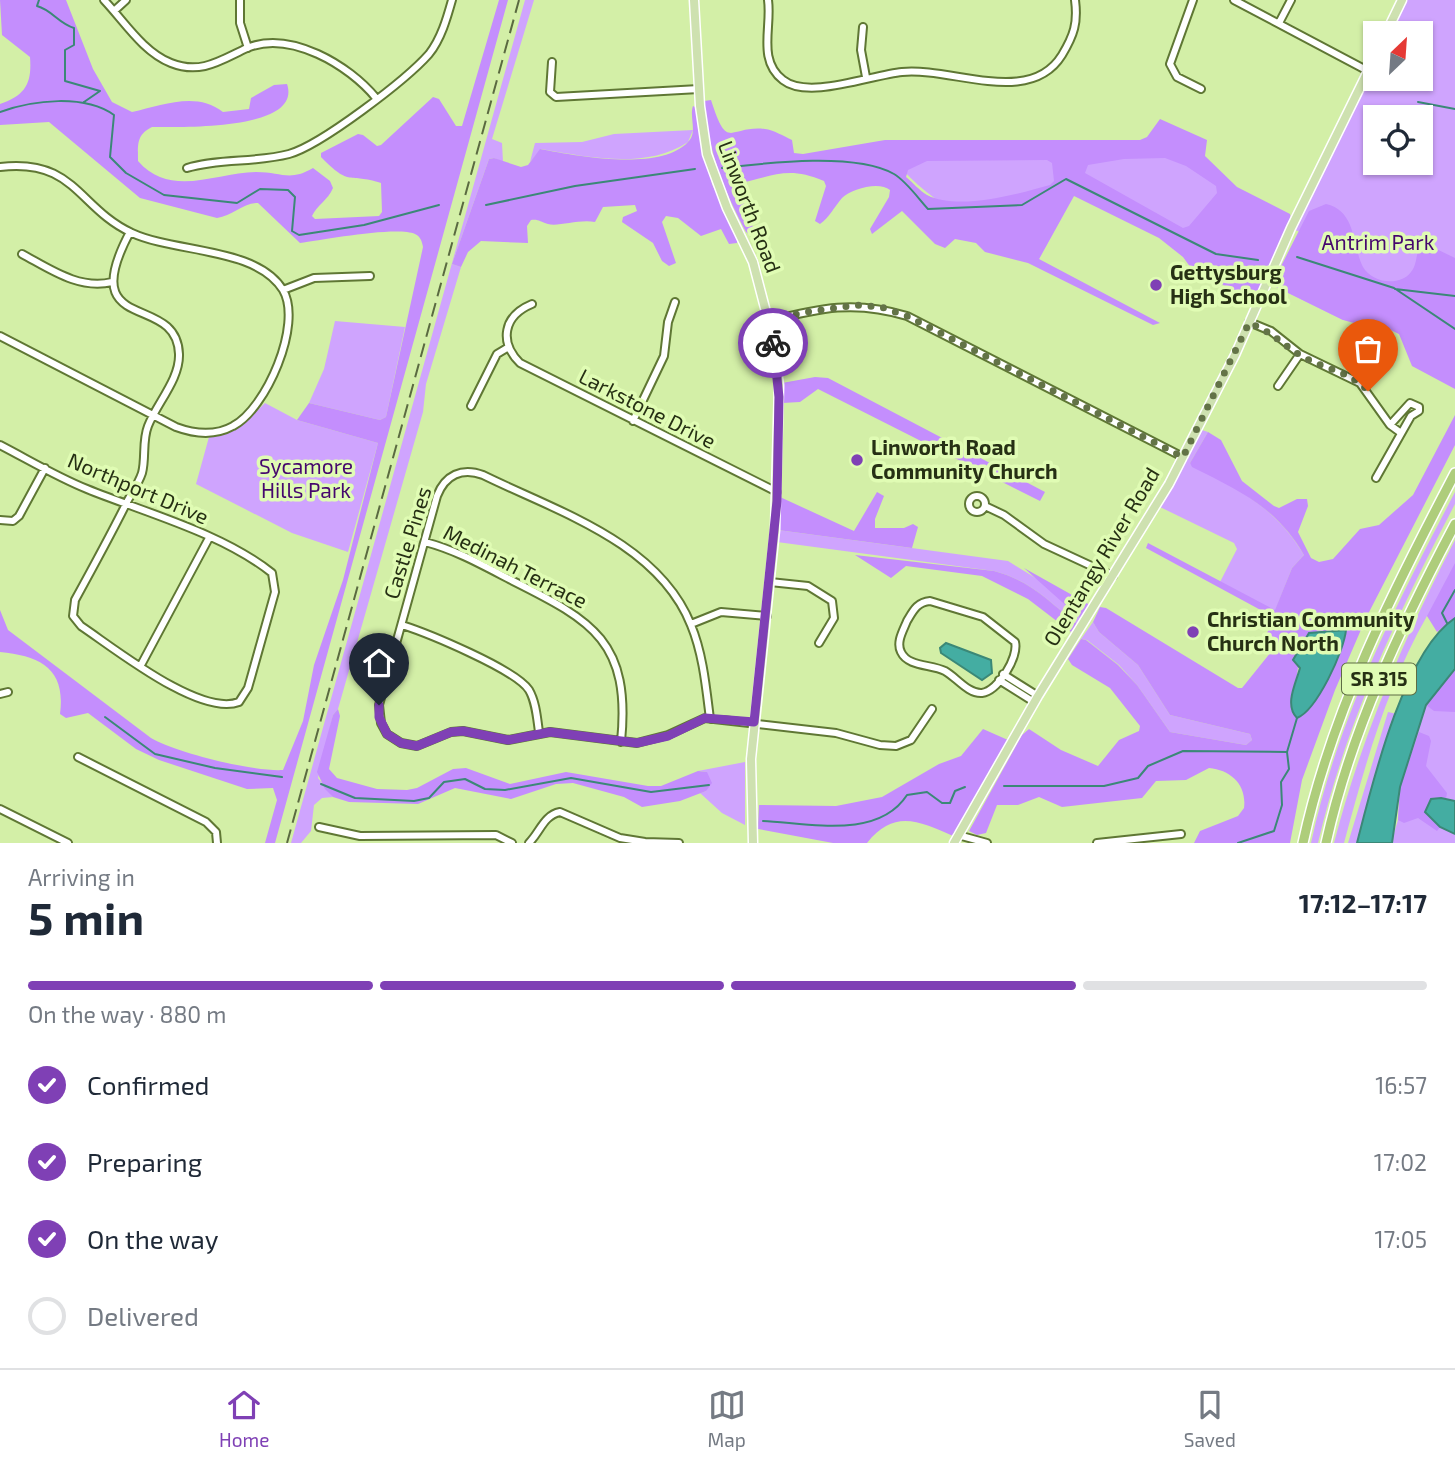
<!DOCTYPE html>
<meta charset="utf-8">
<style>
:root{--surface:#fff;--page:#f2f2f3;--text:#1f2937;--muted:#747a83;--line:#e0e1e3;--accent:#7f40b5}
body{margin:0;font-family:"Exo 2",sans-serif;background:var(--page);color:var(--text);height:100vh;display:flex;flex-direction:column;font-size:26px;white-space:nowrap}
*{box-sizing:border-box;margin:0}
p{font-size:23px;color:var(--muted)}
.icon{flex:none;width:38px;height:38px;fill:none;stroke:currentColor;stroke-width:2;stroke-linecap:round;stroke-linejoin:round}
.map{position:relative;height:843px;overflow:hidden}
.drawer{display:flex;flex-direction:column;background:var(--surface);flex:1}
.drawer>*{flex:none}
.needle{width:46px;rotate:25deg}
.fabs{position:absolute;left:1363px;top:21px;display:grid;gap:14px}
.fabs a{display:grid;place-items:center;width:70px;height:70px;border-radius:0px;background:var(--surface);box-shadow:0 2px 5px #0004;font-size:35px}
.pin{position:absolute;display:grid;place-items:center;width:60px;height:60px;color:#fff;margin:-72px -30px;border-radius:50% 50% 50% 0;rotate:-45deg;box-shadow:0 0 7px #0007}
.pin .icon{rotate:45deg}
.courier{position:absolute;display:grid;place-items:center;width:70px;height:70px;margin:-35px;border:5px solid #7f40b5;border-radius:50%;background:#fff;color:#222;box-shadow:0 2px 9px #0007}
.summary em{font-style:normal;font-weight:700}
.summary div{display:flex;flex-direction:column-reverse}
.summary{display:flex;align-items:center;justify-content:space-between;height:119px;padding:0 28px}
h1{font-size:46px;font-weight:700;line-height:52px}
.bar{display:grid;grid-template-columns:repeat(4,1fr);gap:10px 7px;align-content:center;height:84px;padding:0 28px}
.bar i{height:9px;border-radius:5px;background:var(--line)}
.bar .on{background:var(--accent)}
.bar p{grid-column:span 4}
ol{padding:0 28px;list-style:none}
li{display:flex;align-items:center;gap:21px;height:77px}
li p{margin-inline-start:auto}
li .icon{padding:7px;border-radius:50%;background:var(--accent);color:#fff;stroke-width:4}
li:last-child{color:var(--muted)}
li i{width:38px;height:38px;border:4px solid var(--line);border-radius:50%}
.tabs{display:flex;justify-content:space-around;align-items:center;height:98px;border-top:2px solid var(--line);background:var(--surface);font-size:19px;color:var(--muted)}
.tabs a{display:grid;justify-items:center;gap:4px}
.tabs .on{color:var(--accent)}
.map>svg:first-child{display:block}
.green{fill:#cfa4fe;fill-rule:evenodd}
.forest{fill:#c48efd;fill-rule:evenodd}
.water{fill:#44ada2;stroke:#3b8877;stroke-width:2}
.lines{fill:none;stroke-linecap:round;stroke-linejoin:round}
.stream{stroke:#3b8877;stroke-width:2}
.minor-casing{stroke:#5f7734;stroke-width:10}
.major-casing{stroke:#fff;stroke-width:11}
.highway-casing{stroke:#fff;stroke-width:12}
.minor{stroke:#fff;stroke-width:6}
.major{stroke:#cee1b0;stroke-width:8}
.highway{stroke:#aecd7b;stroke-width:9}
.rail{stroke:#5a6a40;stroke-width:2;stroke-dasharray:14 7;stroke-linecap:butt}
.done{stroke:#637347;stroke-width:7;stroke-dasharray:0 12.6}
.route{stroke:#7f40b5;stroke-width:9}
.poi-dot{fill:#7f40b5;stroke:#e0fcb4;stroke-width:2.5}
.labels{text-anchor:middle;stroke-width:7;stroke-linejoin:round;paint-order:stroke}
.shield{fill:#e0fcb4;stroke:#5e6d44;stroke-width:2}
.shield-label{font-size:19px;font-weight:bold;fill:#263014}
.street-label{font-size:21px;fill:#263014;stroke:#e0fcb4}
.park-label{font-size:21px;fill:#45076d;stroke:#e0fcb4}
.poi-label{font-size:21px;font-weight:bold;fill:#263014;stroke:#e0fcb4;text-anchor:start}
</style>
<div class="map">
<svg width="1455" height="843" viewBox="0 0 1455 843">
<rect width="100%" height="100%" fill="#d3efa7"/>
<!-- green -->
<path class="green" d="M525 0H534L492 139 502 143 503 162 494 158 489 159 452 264 461 267 426 384 423 412 338 709 333 715 318 778 333 797 322 798 314 805 311 831 301 843H291Z
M1402 0H1455V376L1415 357 1399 334 1370 320H1343L1274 286 1300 232 1291 228 1375 55 1376 79H1421V33H1386ZM1376 117H1421V163H1376Z
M693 130 688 142C646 170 588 157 541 149L530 162 535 143 582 142 614 134Z
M1151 142 1227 189 1202 246 1080 184 1039 259C987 229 928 205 891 156Z
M335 321 405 327 386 417 380 420 309 403 324 369Z
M265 403 297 420 378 443 348 552 292 533 196 484 209 437C234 431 247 421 265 403Z
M1202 430 1208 432 1190 463C1237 489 1276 507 1304 555L1292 568 1275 611 1220 582 1237 549 1234 543 1160 507Z
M1455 492V504C1398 613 1346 722 1318 843H1311C1338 717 1396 605 1455 492Z
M778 530 1008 561 1042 582 1080 618 1077 624C1047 600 1031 581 994 571L777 542Z
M1455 540V618L1427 616C1387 686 1365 765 1344 843H1334C1362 735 1404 638 1455 540Z
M1093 622 1099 632 1138 665 1170 715 1250 734 1252 740 1246 745 1170 732 1137 685 1119 665 1087 640 1081 639Z
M1455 669V843H1391L1398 820 1400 787 1426 705Z
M1388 712 1397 714 1357 843H1348Z
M745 762V825L722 813 700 793 706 791 707 772 698 771Z"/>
<!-- forest -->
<path class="forest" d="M0 0H66L93 69 112 102 132 112C162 105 197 91 223 112L249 109 251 98 274 85 287 84C303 131 180 127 152 127 136 135 138 145 138 161 171 199 217 172 256 172 282 172 289 182 313 168L330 181 333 188C328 200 317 205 312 216L315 219 379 216 382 212 381 183C348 172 351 188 321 157V153L358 134 363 135 377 146 381 145 433 97 439 99 456 126H462L499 0H508L275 843H265L277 800 273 788 247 789 159 760 136 749 88 713 66 718 60 714C66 669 41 656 0 652V610L8 630 151 738C177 753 254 772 283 770L303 721 314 665 343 580 378 443 297 420 309 403 380 420 386 417 423 247C422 241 420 236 415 234 396 226 323 240 300 243L258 203C243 203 232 216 217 218L140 198 49 122 0 125V104C26 95 32 83 30 57L2 35Z
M711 100C728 153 729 125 765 129 773 130 784 136 792 140L794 153 803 154 885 140H1140L1147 137 1160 119 1207 140 1205 156 1237 187 1290 214 1291 219 1255 302 1191 268 1183 257 1159 238 1074 196 1039 259 1160 323 1153 325 1028 263 985 252 976 243 955 239 945 248 935 244 902 211 872 234 870 229 889 197 890 190C879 181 851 189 842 198 834 207 830 217 820 224L815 221 826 186 824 181C789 166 776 175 741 183L738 188 755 232 751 236 746 232C722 186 709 153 704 101ZM1165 158 1186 166 1216 186 1217 193 1189 226 1183 228 1085 173 1088 165 1124 159ZM1047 160 1052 163 1054 181 1050 185C1018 194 958 211 927 195 920 191 912 182 906 177L908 170 927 161Z
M693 106 697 108 712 184 737 237V243L729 244 721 229 701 236 678 218 666 216 662 222 676 263 669 266 662 261 653 243 622 222 623 217 637 211 635 205 603 207 595 222C579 219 558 227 548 224 540 222 539 219 531 220L527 226 528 243 481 241 468 252 461 267 452 264 489 159 494 158 521 167 528 165 540 149C577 156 660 172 688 142 698 133 689 117 693 106Z
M1326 204C1357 211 1352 246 1363 267 1372 283 1400 287 1411 272 1418 264 1415 252 1422 242L1455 258V389L1412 366 1399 334 1370 319 1354 323 1343 320 1274 286 1273 282 1309 211Z
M815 377 828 378 1045 492 1040 501 818 389 800 402 782 403V383Z
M1455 415V445L1366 618 1335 690 1302 780 1290 843H1194L1200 831 1238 816 1244 808C1247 785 1231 770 1209 768L1186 780 1156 781 1142 798 1062 807 1039 797 1018 805H997L986 833 977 835 969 831 1022 735 1029 729 1061 750 1098 766 1119 740 1139 731 1140 726 1110 688 1072 665 1068 659 1081 639 1086 640 1118 665 1137 685 1170 732 1246 745 1252 740 1250 734 1170 715 1138 665 1099 632 1093 622 1100 607 1106 608 1238 688H1242L1275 647 1263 640 1272 624 1268 614 1146 548 1148 543 1275 610 1292 568 1304 555C1276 507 1240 491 1192 467L1190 463 1208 432 1221 440 1242 481 1274 506 1279 508 1297 499H1307L1308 506 1298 532 1311 558 1319 562 1333 559 1360 529 1379 525 1413 495ZM1342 630 1293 714C1289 689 1302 677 1297 651L1309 633Z
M877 492 884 496 875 519V528H904L913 524 918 527 912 548 778 530 780 497 854 531Z
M855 555 994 571C1031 581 1047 600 1077 624L1071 632 1028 599 982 576 906 566 891 578Z
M1455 563V618L1437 632 1427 616Z
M1024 568 1090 605 1080 618Z
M1455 669V712L1434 711 1426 705Z
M338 709 340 716 329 769 337 778 377 789 407 790 417 788 453 769 466 768 510 784 566 772 648 786H661L698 771 707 772 712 783 706 791 680 801 642 807 624 797 573 783 556 784 511 799 455 788 418 804 349 802 333 797 325 789 317 772 333 715Z
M983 729 1008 740 953 836C919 821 894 809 867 843H833L758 829 759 805 836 806 882 797 939 764 961 756Z
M1419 732 1429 736 1431 741 1426 766 1447 793 1446 799 1441 798 1425 812 1440 827 1437 831 1418 818 1404 823 1398 820 1400 787Z"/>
<!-- water -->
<path class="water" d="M1455 618V669L1426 705 1400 787 1392 843H1357C1372 784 1404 651 1455 618Z
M1346 630C1344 651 1317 710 1297 718 1284 705 1296 683 1300 668L1293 660 1309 633Z
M946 643 991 660 992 673 982 680 941 653 940 648Z
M1441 798 1455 801V834L1440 827 1425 812 1431 799Z"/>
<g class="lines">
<!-- stream -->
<path class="stream" d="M39 0 37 6C52 10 58 23 74 28V45L65 50V81L100 91 84 102
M1418 102 1455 109
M0 112C33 100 84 94 114 115L110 157 126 173 164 195 237 203 260 189 288 190 295 197 292 231 299 235 364 225 439 205
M722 168C766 163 855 152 894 174 906 181 918 198 928 209L1022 205 1066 179 1216 254 1258 260
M486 205 575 186 695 169
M1297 257 1394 288 1455 329
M1395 289 1455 296
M1447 623 1442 613 1455 590
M105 717 155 754 215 768 282 777
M321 784 355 798 414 801 429 798 444 782 465 779 485 789 505 790 571 778 651 792 709 785
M1004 786H1104L1138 778 1148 766 1183 751 1287 752
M763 821C808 823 878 840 907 795L927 792 942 803H950L955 791 965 787
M1238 843 1274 831 1282 805 1281 782 1289 769 1287 752 1297 718"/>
<!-- minor casing -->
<g class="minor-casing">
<path id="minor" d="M104 0C124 21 143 52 171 63 201 75 221 60 247 48 290 30 349 65 376 98
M240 0V23L248 48
M768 0C772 27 757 60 783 80 808 100 871 75 902 72 953 67 1030 107 1062 55 1074 35 1078 23 1075 0
M1193 0 1170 64 1177 77 1201 89
M1234 0 1368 71
M114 11 126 0
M1279 23 1291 0
M863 27 861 50 866 77
M552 62 550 92 556 97 699 89
M0 167C75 158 78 208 132 233 175 253 257 247 283 290 303 324 266 409 233 426 215 436 195 434 176 427L0 336
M187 168C220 158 255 163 289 154 321 145 406 80 429 54 441 39 447 18 452 0
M22 254C50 269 79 290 112 282
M283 290 314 278 370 276
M532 304C503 316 499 342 520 363L777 492
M769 321C820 308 855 300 907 316L1183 457
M1249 322 1271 331 1300 354 1360 383 1390 425 1401 433
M1278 386 1300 354
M471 406 497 354 507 348
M633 421 664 356 668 322 675 302
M0 445C29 460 57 477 87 489 146 513 222 533 272 573L275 592 248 688 239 702C200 717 114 648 81 626L73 616 75 600C92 569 109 538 125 506 130 495 138 485 142 473 146 458 142 441 148 426 157 403 180 379 179 354 177 291 74 337 130 232
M1376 478 1411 416 1419 411V407L1410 403 1390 425
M969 504a8 8 0 1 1 16 0a8 8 0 1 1-16 0Z
M985 506 1004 515 1044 544 1113 576
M0 520 13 521 19 516 45 468
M425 542C456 550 484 566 513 581 593 621 631 642 621 742
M770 582 808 586 832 601 834 618 819 643
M930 601 983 617 1015 642C1019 657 998 691 982 693 968 694 956 677 945 671 931 664 908 667 901 652 896 642 903 631 907 621 913 611 917 602 930 601Z
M691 624 721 612 767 616
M402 625C427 633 515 669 529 690 536 702 537 718 539 732
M141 665 209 538
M1003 674 1038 696
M999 680 1034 702
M0 694 8 692
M710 719C706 687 703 654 691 625 658 542 556 511 483 475 462 467 445 475 437 496L379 705 381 723 387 734 401 743 417 746 451 732 463 731 508 740 550 732 637 743 668 735 705 718 836 733 880 745 896 746 911 740 932 709
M78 757 206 822 216 832 217 843
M0 809 68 843
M319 827 360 836 496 835 512 843
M958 835 987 843
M529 843C540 832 544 815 560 812L620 838 645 842 679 843
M1097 843 1181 834"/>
</g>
<!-- major casing -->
<g class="major-casing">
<path id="major" d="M694 0 700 106 707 154 727 208 753 262 772 335 779 385 775 530 751 759 753 843
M1386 33 1402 0
M954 843 1038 696 1169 484 1235 355 1291 228 1376 55"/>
</g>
<!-- highway casing -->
<g class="highway-casing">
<path id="highway" d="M1303 843C1332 710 1392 593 1455 473
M1326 843C1351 730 1401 626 1455 524"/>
</g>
<!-- minor -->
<use href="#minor" class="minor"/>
<!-- major -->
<use href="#major" class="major"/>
<!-- highway -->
<use href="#highway" class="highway"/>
<!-- rail -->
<path class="rail" d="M287 843 519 0"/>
</g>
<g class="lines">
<!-- done -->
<path class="done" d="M773 343 769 321 806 312 856 305 881 307 907 316 1183 457 1249 323C1273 332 1280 343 1300 355 1323 369 1350 371 1368 391"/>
<!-- route -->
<path class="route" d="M379 705V717L387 734 401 743 417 746 451 732 463 731 508 740 550 732 637 743 668 736 705 718 754 722 777 501 779 397 773 343"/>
</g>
<!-- markers -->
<g class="poi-dot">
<circle cx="1156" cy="285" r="7"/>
<circle cx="857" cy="460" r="7"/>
<circle cx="1193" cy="632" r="7"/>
</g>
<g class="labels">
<!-- shield labels -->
<rect class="shield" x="1342" y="663.5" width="74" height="31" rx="5"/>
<g class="shield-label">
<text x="1379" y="686">SR 315</text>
</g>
<!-- street labels -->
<g class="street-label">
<text transform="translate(749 207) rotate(69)" y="7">Linworth Road</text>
<text transform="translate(647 409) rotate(27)" y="7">Larkstone Drive</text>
<text transform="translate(138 489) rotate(23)" y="7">Northport Drive</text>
<text transform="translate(408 543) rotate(-73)" y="7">Castle Pines</text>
<text transform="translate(1102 557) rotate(-59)" y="7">Olentangy River Road</text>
<text transform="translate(515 567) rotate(27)" y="7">Medinah Terrace</text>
</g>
<!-- park labels -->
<g class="park-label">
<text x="1378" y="250">Antrim Park</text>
<text x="306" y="474">Sycamore<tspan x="306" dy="24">Hills Park</tspan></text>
</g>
<!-- poi labels -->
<g class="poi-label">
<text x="1170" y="280">Gettysburg<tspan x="1170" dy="24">High School</tspan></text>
<text x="871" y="455">Linworth Road<tspan x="871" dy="24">Community Church</tspan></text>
<text x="1207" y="627">Christian Community<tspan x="1207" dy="24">Church North</tspan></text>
</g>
</g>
</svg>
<div class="fabs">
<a><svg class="needle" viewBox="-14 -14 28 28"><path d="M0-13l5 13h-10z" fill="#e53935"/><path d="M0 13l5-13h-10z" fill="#747a83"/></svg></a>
<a><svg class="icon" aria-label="locate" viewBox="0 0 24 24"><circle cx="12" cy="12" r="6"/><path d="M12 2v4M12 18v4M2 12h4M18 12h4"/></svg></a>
</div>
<div class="pin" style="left:1368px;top:391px;background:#ea580c"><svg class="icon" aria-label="bag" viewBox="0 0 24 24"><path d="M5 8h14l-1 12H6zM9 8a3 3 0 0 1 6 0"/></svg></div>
<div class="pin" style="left:379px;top:705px;background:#1f2937"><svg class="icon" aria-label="home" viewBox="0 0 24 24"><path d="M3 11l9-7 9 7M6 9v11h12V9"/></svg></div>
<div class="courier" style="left:773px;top:343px"><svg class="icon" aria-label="bike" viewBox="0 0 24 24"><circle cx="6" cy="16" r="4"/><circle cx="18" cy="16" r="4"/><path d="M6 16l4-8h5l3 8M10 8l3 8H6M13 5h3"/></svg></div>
</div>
<section class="drawer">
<div class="summary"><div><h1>5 min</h1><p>Arriving in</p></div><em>17:12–17:17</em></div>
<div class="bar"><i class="on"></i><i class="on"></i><i class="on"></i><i></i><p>On the way · 880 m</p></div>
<ol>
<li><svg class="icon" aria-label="check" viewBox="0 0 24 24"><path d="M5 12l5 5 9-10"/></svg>Confirmed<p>16:57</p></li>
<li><svg class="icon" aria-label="check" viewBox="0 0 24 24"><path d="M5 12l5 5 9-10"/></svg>Preparing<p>17:02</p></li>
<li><svg class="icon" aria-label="check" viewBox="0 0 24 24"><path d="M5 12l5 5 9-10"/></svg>On the way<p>17:05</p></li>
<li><i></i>Delivered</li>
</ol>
</section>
<nav class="tabs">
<a class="on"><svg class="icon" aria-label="home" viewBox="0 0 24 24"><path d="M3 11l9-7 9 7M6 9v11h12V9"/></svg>Home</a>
<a><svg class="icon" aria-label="map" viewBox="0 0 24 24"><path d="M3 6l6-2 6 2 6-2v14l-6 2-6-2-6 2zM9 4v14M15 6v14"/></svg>Map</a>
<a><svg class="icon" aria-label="saved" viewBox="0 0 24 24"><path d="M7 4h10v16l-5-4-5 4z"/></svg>Saved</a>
</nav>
